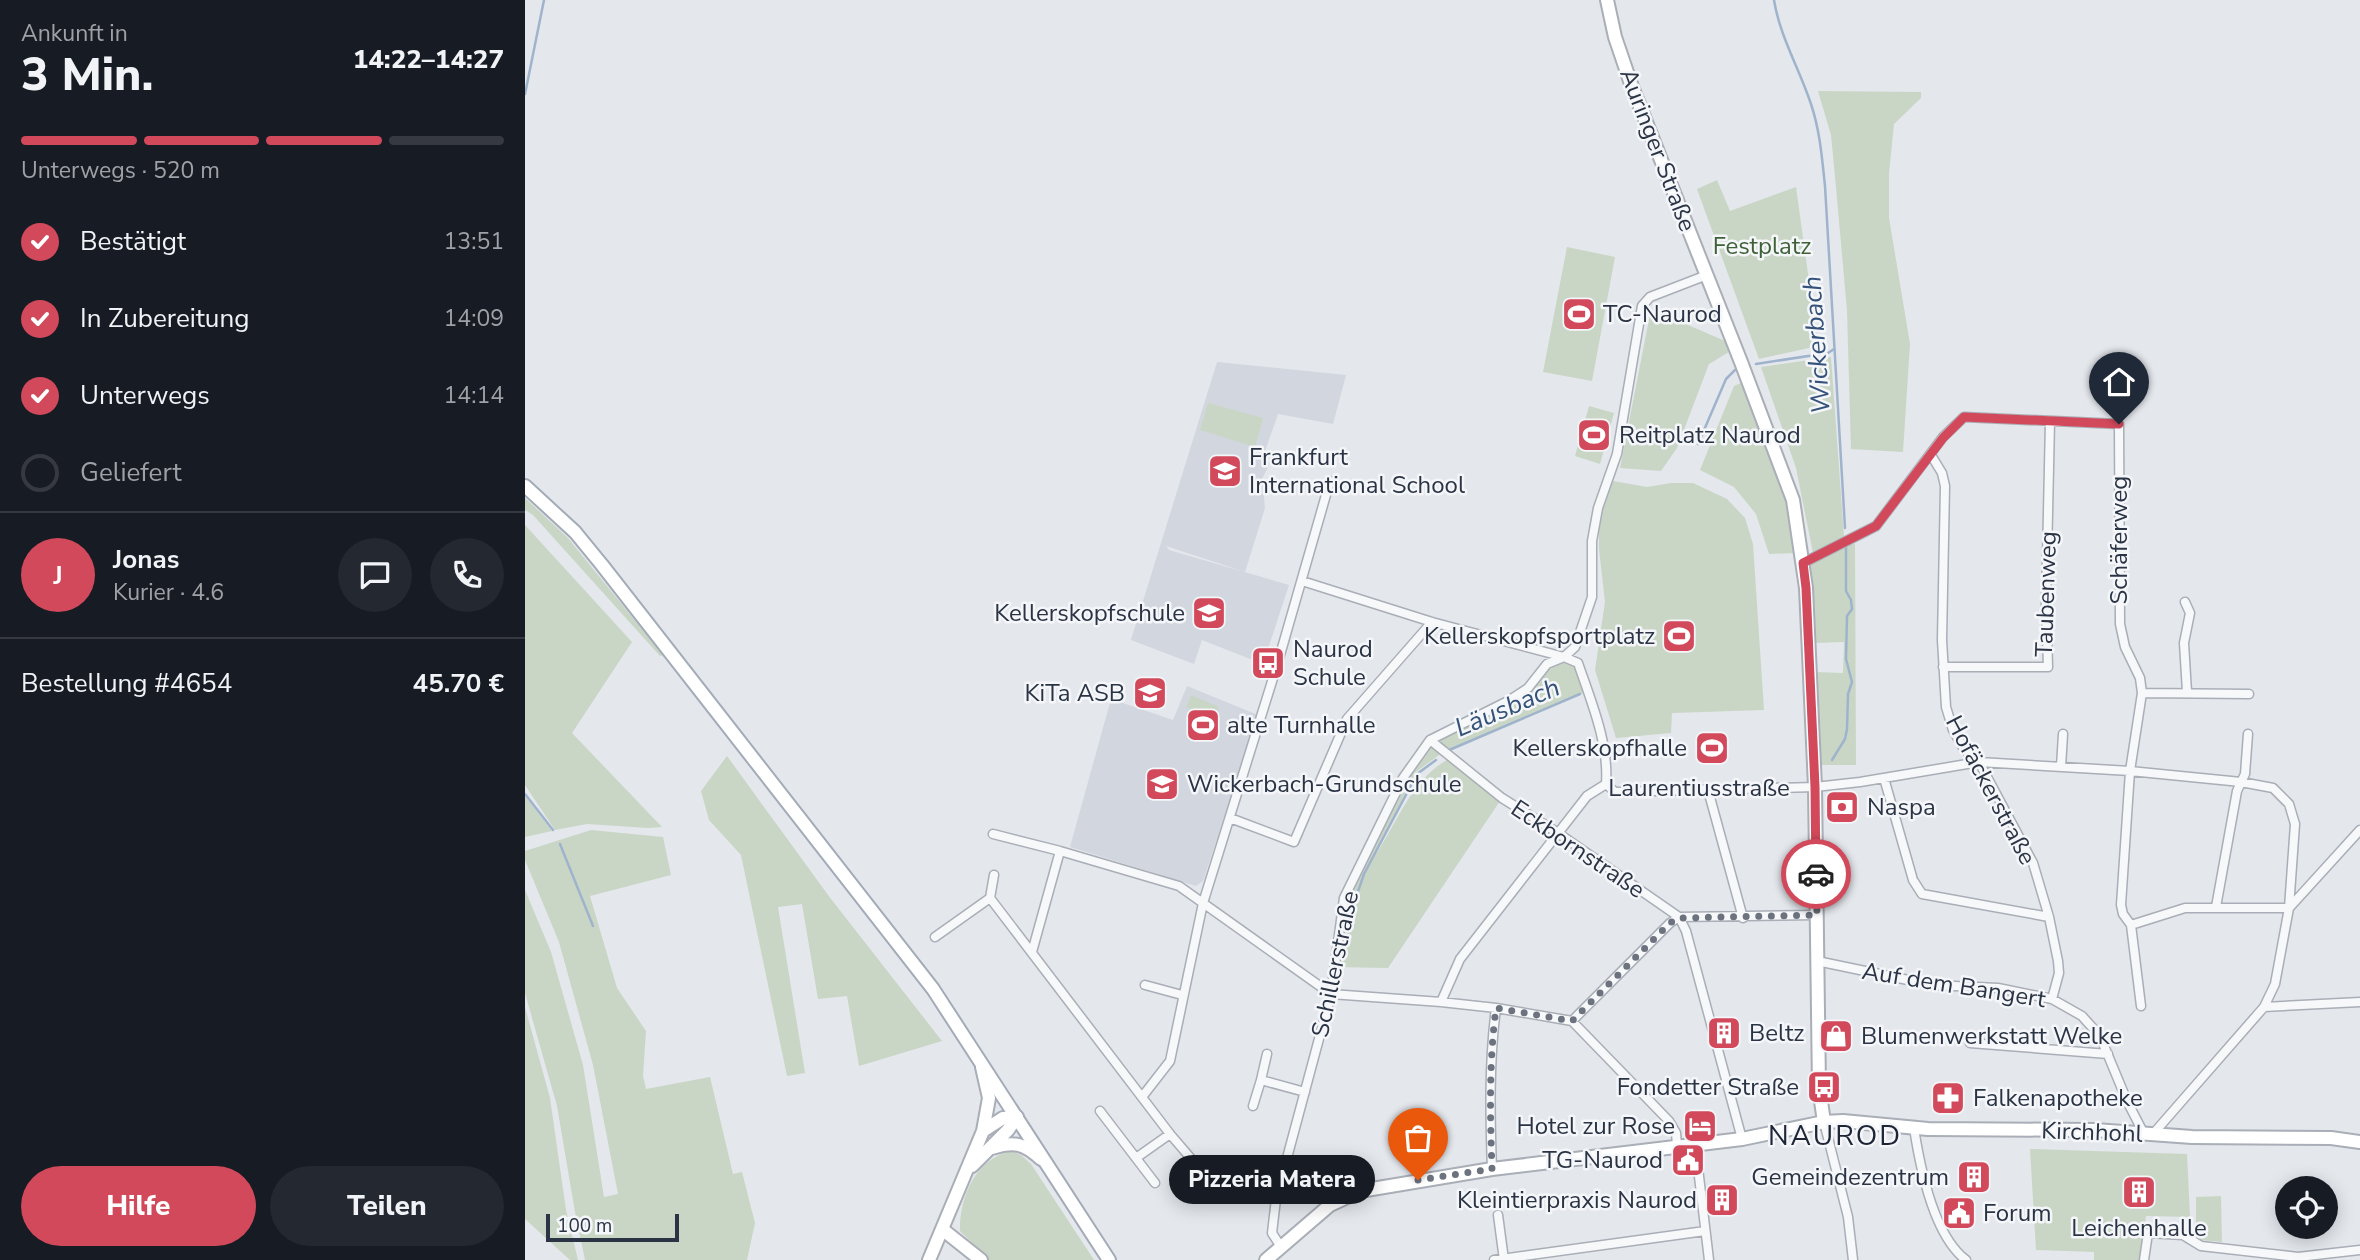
<!DOCTYPE html>
<html lang="de">
<meta charset="utf-8">
<style>
:root{--surface:#171b24;--page:#242831;--text:#f1f3f6;--muted:#9ea1a6;--line:#363941;--accent:#d1495b}
body{margin:0;font-family:"Nunito Sans",sans-serif;background:var(--page);color:var(--text);height:100vh;display:flex;flex-direction:column;font-size:26px;white-space:nowrap}
*{box-sizing:border-box;margin:0}
p{font-size:23px;color:var(--muted)}
.icon{flex:none;width:38px;height:38px;fill:none;stroke:currentColor;stroke-width:2;stroke-linecap:round;stroke-linejoin:round}
.map{position:relative;flex:1;overflow:hidden}
.side{display:flex;flex-direction:column;background:var(--surface);width:525px}
.side>*{flex:none}
.tools{position:absolute;left:1750px;top:1176px;display:grid;gap:14px}
.tools a{display:grid;place-items:center;width:63px;height:63px;border-radius:50%;background:var(--surface);box-shadow:0 4px 18px #0003;font-size:35px}
.scale{position:absolute;left:21px;bottom:18px;width:133px;box-sizing:border-box;padding-left:7px;border:4px solid #2b3445;border-top:0;font-size:19px;line-height:24px;white-space:nowrap;color:#2b3445;-webkit-text-stroke:5px #f4f6f9;paint-order:stroke}
.pin{position:absolute;display:grid;place-items:center;width:60px;height:60px;color:#fff;margin:-72px -30px;border-radius:50% 50% 50% 0;rotate:-45deg;box-shadow:0 0 7px #0007}
.pin .icon{rotate:45deg}
.courier{position:absolute;display:grid;place-items:center;width:70px;height:70px;margin:-35px;border:5px solid #d1495b;border-radius:50%;background:#fff;color:#222;box-shadow:0 2px 9px #0007}
.bubble{position:absolute;height:49px;border-radius:24px;background:var(--surface);box-shadow:0 4px 18px #0003;font-size:23px;font-weight:800;line-height:49px;text-align:center}
.head em{font-style:normal;font-weight:800}
.head div{display:flex;flex-direction:column-reverse}
.head{display:flex;align-items:center;justify-content:space-between;height:119px;padding:0 21px}
h1{font-size:46px;font-weight:800;line-height:52px}
.bar{display:grid;grid-template-columns:repeat(4,1fr);gap:10px 7px;align-content:center;height:84px;padding:0 21px}
.bar i{height:9px;border-radius:5px;background:var(--line)}
.bar .active{background:var(--accent)}
.bar p{grid-column:span 4}
.line{display:flex;align-items:center;gap:18px;padding:0 21px;border-top:2px solid var(--line)}
.line div{flex:1}
.round{display:grid;place-items:center;flex:none;width:74px;height:74px;border-radius:37px;background:var(--page)}
ol{padding:0 21px;list-style:none}
li{display:flex;align-items:center;gap:21px;height:77px}
li p{margin-inline-start:auto}
li .icon{padding:7px;border-radius:50%;background:var(--accent);color:#fff;stroke-width:4}
li:last-child{color:var(--muted)}
li i{width:38px;height:38px;border:4px solid var(--line);border-radius:50%}
.button{display:flex;gap:14px;margin-top:auto;padding:14px 21px}
.button a{flex:1;height:80px;border-radius:42px;background:var(--accent);color:#fff;font-size:28px;font-weight:800;line-height:80px;text-align:center}
.button a+a{background:var(--page);color:var(--text)}
main{display:flex;flex:1;min-height:0}
.map>svg:first-child{display:block}
.built{fill:#d2d6de}
.green{fill:#c9d6c5}
.lines{fill:none;stroke-linecap:round;stroke-linejoin:round}
.stream{stroke:#9fb4cc;stroke-width:2.5}
.street-casing{stroke:#a9aeb7;stroke-width:11}
.secondary-casing{stroke:#a9aeb7;stroke-width:16}
.primary-casing{stroke:#a3abb8;stroke-width:16}
.street{stroke:#f7f8fa;stroke-width:8}
.secondary{stroke:#fff;stroke-width:12}
.primary{stroke:#fff;stroke-width:12}
.done{stroke:#6c737f;stroke-width:7;stroke-dasharray:0 12.6}
.route{stroke:#d1495b;stroke-width:9}
.labels{text-anchor:middle;stroke-width:5;stroke-linejoin:round;paint-order:stroke}
.street-label{font-size:24px;fill:#2b3445;stroke:#f4f6f9}
.park-label{font-size:24px;fill:#3f6138;stroke:#f4f6f9}
.poi-label{font-size:24px;fill:#2b3445;stroke:#f4f6f9;text-anchor:start}
.water-label{font-size:26px;font-style:italic;fill:#34527a;stroke:#f4f6f9}
.quarter-label{font-size:28px;letter-spacing:2px;fill:#1d2536;stroke:#f4f6f9}
</style>
<main>
<section class="side">
<div class="head"><div><h1>3 Min.</h1><p>Ankunft in</p></div><em>14:22–14:27</em></div>
<div class="bar"><i class="active"></i><i class="active"></i><i class="active"></i><i></i><p>Unterwegs · 520 m</p></div>
<ol>
<li><svg class="icon" aria-label="check" viewBox="0 0 24 24"><path d="M5 12l5 5 9-10"/></svg>Bestätigt<p>13:51</p></li>
<li><svg class="icon" aria-label="check" viewBox="0 0 24 24"><path d="M5 12l5 5 9-10"/></svg>In Zubereitung<p>14:09</p></li>
<li><svg class="icon" aria-label="check" viewBox="0 0 24 24"><path d="M5 12l5 5 9-10"/></svg>Unterwegs<p>14:14</p></li>
<li><i></i>Geliefert</li>
</ol>
<div class="line" style="height:126px"><b class="round" style="background:var(--accent);color:#fff">J</b><div><b>Jonas</b><p>Kurier · 4.6</p></div><a class="round"><svg class="icon" aria-label="chat" viewBox="0 0 24 24"><path d="M4 5h16v11H9l-5 4z"/></svg></a><a class="round"><svg class="icon" aria-label="phone" viewBox="0 0 24 24"><path d="M5 4h4l2 5-3 2q2 4 5 5l2-3 5 2v4C11 20 4 13 5 4z"/></svg></a></div>
<div class="line" style="height:91px"><div>Bestellung #4654</div><b>45.70 €</b></div>
<div class="button"><a>Hilfe</a><a>Teilen</a></div>
</section>
<div class="map">
<svg width="1835" height="1260" viewBox="0 0 1835 1260">
<rect width="100%" height="100%" fill="#e4e7ec"/>
<!-- built -->
<path class="built" d="M692 362 821 375 808 424 753 414 738 457 745 463 737 479 740 508 720 572 641 546 644 550 764 585 738 664 677 640 669 664 606 640Z
M662 686 733 715 678 881 671 886 545 847 586 699 648 720Z"/>
<!-- green -->
<path class="green" d="M1293 91 1396 92V98L1369 124 1364 173V218L1385 344 1378 452 1326 449 1322 311 1311 187 1306 135Z
M1192 180 1205 211 1271 187 1293 346 1234 359 1172 189Z
M1042 247 1090 257 1067 381 1018 372Z
M1126 309 1200 341 1204 352 1184 364 1152 448 1136 471 1095 468Z
M1306 357 1319 536 1288 553 1271 468 1236 367Z
M1216 383 1262 499 1272 553 1244 554 1231 514 1209 487 1175 470 1209 386Z
M683 403 738 418 730 447 675 430Z
M1064 406 1089 413 1075 464 1050 456Z
M1088 481 1122 487 1146 483H1168L1202 499 1220 518 1228 544 1239 710 1147 713 1146 733 1091 738 1070 670 1080 602 1074 549V526L1079 503Z
M0 498 43 538 138 655 135 656 8 515 0 510Z
M0 525 107 642 47 733 137 827 123 828 62 824 30 830 0 785Z
M1330 544 1331 765H1296L1290 672 1318 673 1319 642 1290 643 1287 586 1283 564 1319 545Z
M1039 657 1053 663 1063 691 918 752 891 772 846 861C872 826 885 778 926 758L977 798 863 968 809 967 819 898 878 778 905 740 1003 687 1022 664Z
M666 695 694 707 689 719 661 707Z
M202 756 306 899 417 1041 334 1066 322 996 293 999 277 904 253 907 280 1073 262 1076 216 855 184 820 176 791Z
M0 796 27 831 0 837Z
M66 830 138 837 146 875 65 896 92 988 121 1031 118 1076 121 1089 185 1077 208 1174 217 1172 230 1223 222 1260H60L50 1212 32 1106 0 993V890L26 952 58 1065 79 1197 93 1194 68 1065 34 942 0 860V851Z
M0 1007 25 1098 41 1210 53 1260H45L0 1219Z
M1505 1149 1662 1154 1665 1217 1621 1216 1615 1260H1569V1252L1511 1250Z
M486 1151 496 1155 506 1164 569 1260H464L435 1231C434 1198 451 1158 486 1151Z
M1696 1196 1697 1242 1675 1240 1671 1234V1197Z"/>
<g class="lines">
<!-- stream -->
<path class="stream" d="M1249 0C1255 37 1274 68 1286 104 1295 131 1297 158 1300 186L1320 528
M0 94 19 0
M1231 364 1303 353 1309 349
M1173 444 1201 379 1210 370
M922 751 1055 694
M1307 760 1320 739 1322 729 1323 694 1327 682 1321 659 1322 616 1327 609 1326 600 1321 591V548
M0 794 28 830
M35 844 68 926
M827 925 828 906 839 874 892 774 911 760"/>
<!-- street casing -->
<g class="street-casing">
<path id="street" d="M1406 455 1417 473 1420 486 1417 640 1421 707 1428 730 1439 749 1454 762 1508 863 1524 917 1533 961 1534 973 1527 999
M1278 563 1351 526 1418 437 1439 417 1594 424 1595 624 1600 647 1615 678 1617 693 1605 771 1596 905 1598 914 1606 925 1616 1006
M777 581 907 622 1039 657 1053 663C1066 701 1084 743 1081 784
M1660 602 1665 613 1659 643 1662 692
M1418 667H1523L1521 604 1525 421
M1617 693 1724 694
M905 740 977 798 1033 833 1154 917 1161 931 1217 1139
M1536 767 1538 734
M1359 778 1388 880 1397 894 1524 917
M1081 784 1090 792 1290 787 1335 782 1454 762 1605 771 1716 782 1748 788 1764 804 1770 824 1764 908H1660L1606 925
M1183 790 1218 918
M705 818 769 842 822 719 907 622
M468 834 535 851 654 886 806 994 916 1002 971 1008 1047 1021 1144 1121 1151 1133 1152 1146
M469 875 465 898 645 1134 681 1176 751 1199
M1691 907 1712 791 1720 774 1723 734
M410 937 465 898
M507 952 535 851
M1292 961 1407 985 1473 988 1527 999 1557 1016 1575 1036 1602 1101 1619 1134
M620 985 657 995
M916 1002 935 959 1062 796 1081 784
M1739 1007 1835 1002
M1047 1021 1145 923 1154 917 1292 915
M1445 1043 1583 1054
M742 1054 736 1080 780 1092
M617 1097 645 1061 678 903 753 662 805 481
M728 1106 736 1080
M575 1111 630 1183
M1299 1122 1323 1217 1328 1260
M1389 1128C1395 1167 1408 1235 1441 1260
M1628 1134 1739 1007 1750 984 1764 908 1835 830
M1170 1143 1184 1260
M611 1158 645 1134
M967 1169C965 1115 964 1062 971 1008
M973 1215 979 1260
M756 1247 747 1233 751 1199 806 994 819 898 878 778 905 740 983 701 1003 688 1022 664 1039 657 1050 647 1067 597V541L1073 508 1092 454 1117 306 1125 297 1182 275
M969 1260 1180 1231
M1619 1260 1623 1233 1658 1235 1676 1246 1773 1257
M1772 1260 1773 1257 1835 1250"/>
</g>
<!-- secondary casing -->
<g class="secondary-casing">
<path id="secondary" d="M1082 0 1090 37 1106 84 1216 362 1268 500 1281 588 1290 787 1294 1087 1299 1122
M458 1131 478 1118 492 1117
M467 1148C489 1141 499 1143 516 1159
M447 1166 483 1130 492 1117
M417 1229 456 1260
M404 1260 458 1131 464 1098 457 1067
M741 1260 805 1205 835 1191 967 1169 1217 1139 1299 1122 1318 1121 1403 1129 1570 1130 1667 1137 1806 1138 1835 1142"/>
</g>
<!-- primary casing -->
<g class="primary-casing">
<path id="primary" d="M0 486 50 532 77 565 408 989 584 1260"/>
</g>
<!-- street -->
<use href="#street" class="street"/>
<!-- secondary -->
<use href="#secondary" class="secondary"/>
<!-- primary -->
<use href="#primary" class="primary"/>
</g>
<g class="lines">
<!-- done -->
<path class="done" d="M893 1180 967 1169C965 1115 964 1062 971 1008L1047 1021 1145 923 1154 918 1292 915 1291 874"/>
<!-- route -->
<path class="route" d="M1291 874 1290 787 1281 588 1278 563 1351 526 1418 438 1439 417 1594 424"/>
</g>
<!-- icons -->
<defs>
<g id="stadium-square" transform="scale(1.75)"><rect x="-9" y="-9" width="18" height="18" rx="4" fill="#d1495b" stroke="#f4f6f9"/><path d="M0-5a6.5 5 0 1 0 0 10a6.5 5 0 1 0 0-10ZM-3.5-1.8h7v3.6h-7Z" fill="#fff"/></g>
<g id="school-square" transform="scale(1.75)"><rect x="-9" y="-9" width="18" height="18" rx="4" fill="#d1495b" stroke="#f4f6f9"/><path d="M0-5L7-2L0 1L-7-2ZM-4 1L0 2.5L4 1V4Q0 6-4 4Z" fill="#fff"/></g>
<g id="bus-square" transform="scale(1.75)"><rect x="-9" y="-9" width="18" height="18" rx="4" fill="#d1495b" stroke="#f4f6f9"/><path d="M-5-6H5V4H4V6H2V4H-2V6H-4V4H-5ZM-3.5-4V0h7V-4ZM-3.5 1.2v1.5H-2V1.2ZM2 1.2v1.5H3.5V1.2Z" fill="#fff"/></g>
<g id="bank-square" transform="scale(1.75)"><rect x="-9" y="-9" width="18" height="18" rx="4" fill="#d1495b" stroke="#f4f6f9"/><path d="M-6-4H6V4H-6ZM0-2.3a2.3 2.3 0 1 0 0 4.6a2.3 2.3 0 1 0 0-4.6Z" fill="#fff"/></g>
<g id="building-square" transform="scale(1.75)"><rect x="-9" y="-9" width="18" height="18" rx="4" fill="#d1495b" stroke="#f4f6f9"/><path d="M-4-6H4V6H1V3H-1V6H-4ZM-2.5-4.3h1.7v1.8h-1.7ZM.8-4.3h1.7v1.8H.8ZM-2.5-1h1.7V.8h-1.7ZM.8-1h1.7V.8H.8Z" fill="#fff"/></g>
<g id="shop-square" transform="scale(1.75)"><rect x="-9" y="-9" width="18" height="18" rx="4" fill="#d1495b" stroke="#f4f6f9"/><path d="M-5-2.5h2.3a2.7 3.5 0 0 1 5.4 0H5L5.5 6h-11ZM-1.5-2.5h3a1.5 2.3 0 0 0-3 0Z" fill="#fff"/></g>
<g id="pharmacy-square" transform="scale(1.75)"><rect x="-9" y="-9" width="18" height="18" rx="4" fill="#d1495b" stroke="#f4f6f9"/><path d="M-2-6h4v4h4v4h-4v4h-4v-4h-4v-4h4Z" fill="#fff"/></g>
<g id="hotel-square" transform="scale(1.75)"><rect x="-9" y="-9" width="18" height="18" rx="4" fill="#d1495b" stroke="#f4f6f9"/><path d="M-6-4.5h1.5V1H6V5H4.5V3h-9V5H-6ZM-4 0a1.8 1.8 0 1 1 3.6 0ZM.5 0V-2.5h3Q6-2.5 6 0Z" fill="#fff"/></g>
<g id="civic-square" transform="scale(1.75)"><rect x="-9" y="-9" width="18" height="18" rx="4" fill="#d1495b" stroke="#f4f6f9"/><path d="M-.6-6.5H3V-4.5H.6V-3L4-1V1h2V6H-6V1h2V-1L-.6-3ZM-1.2 2.5V6h2.4V2.5Z" fill="#fff"/></g>
</defs>
<g fill-rule="evenodd">
<use href="#stadium-square" x="1054" y="314"/>
<use href="#stadium-square" x="1069" y="435"/>
<use href="#school-square" x="700" y="471"/>
<use href="#school-square" x="684" y="613"/>
<use href="#stadium-square" x="1154" y="636"/>
<use href="#bus-square" x="743" y="663"/>
<use href="#school-square" x="625" y="693"/>
<use href="#stadium-square" x="678" y="725"/>
<use href="#stadium-square" x="1187" y="748"/>
<use href="#school-square" x="637" y="784"/>
<use href="#bank-square" x="1317" y="807"/>
<use href="#building-square" x="1199" y="1033"/>
<use href="#shop-square" x="1311" y="1036"/>
<use href="#bus-square" x="1299" y="1087"/>
<use href="#pharmacy-square" x="1423" y="1098"/>
<use href="#hotel-square" x="1175" y="1126"/>
<use href="#civic-square" x="1163" y="1160"/>
<use href="#building-square" x="1449" y="1177"/>
<use href="#building-square" x="1614" y="1192"/>
<use href="#building-square" x="1197" y="1200"/>
<use href="#civic-square" x="1434" y="1213"/>
</g>
<g class="labels">
<!-- street labels -->
<g class="street-label">
<text transform="translate(1133 150) rotate(69)" y="8">Auringer Straße</text>
<text transform="translate(1594 540) rotate(-90)" y="8">Schäferweg</text>
<text transform="translate(1521 594) rotate(-88)" y="8">Taubenweg</text>
<text x="1174" y="796">Laurentiusstraße</text>
<text transform="translate(1466 790) rotate(62)" y="8">Hofäckerstraße</text>
<text transform="translate(1053 849) rotate(34)" y="8">Eckbornstraße</text>
<text transform="translate(810 964) rotate(-78)" y="8">Schillerstraße</text>
<text transform="translate(1429 985) rotate(9)" y="8">Auf dem Bangert</text>
<text transform="translate(1567 1132) rotate(2)" y="8">Kirchhohl</text>
</g>
<!-- park labels -->
<g class="park-label">
<text x="1237" y="254">Festplatz</text>
</g>
<!-- poi labels -->
<g class="poi-label">
<text x="1078" y="322">TC-Naurod</text>
<text x="1094" y="443">Reitplatz Naurod</text>
<text x="724" y="465">Frankfurt<tspan x="724" dy="28">International School</tspan></text>
<text x="660" y="621" text-anchor="end">Kellerskopfschule</text>
<text x="1130" y="644" text-anchor="end">Kellerskopfsportplatz</text>
<text x="768" y="657">Naurod<tspan x="768" dy="28">Schule</tspan></text>
<text x="600" y="701" text-anchor="end">KiTa ASB</text>
<text x="702" y="733">alte Turnhalle</text>
<text x="1162" y="756" text-anchor="end">Kellerskopfhalle</text>
<text x="662" y="792">Wickerbach-Grundschule</text>
<text x="1342" y="815">Naspa</text>
<text x="1224" y="1041">Beltz</text>
<text x="1336" y="1044">Blumenwerkstatt Welke</text>
<text x="1274" y="1095" text-anchor="end">Fondetter Straße</text>
<text x="1448" y="1106">Falkenapotheke</text>
<text x="1150" y="1134" text-anchor="end">Hotel zur Rose</text>
<text x="1138" y="1168" text-anchor="end">TG-Naurod</text>
<text x="1424" y="1185" text-anchor="end">Gemeindezentrum</text>
<text x="1172" y="1208" text-anchor="end">Kleintierpraxis Naurod</text>
<text x="1458" y="1221">Forum</text>
<text x="1614" y="1236" text-anchor="middle">Leichenhalle</text>
</g>
<!-- water labels -->
<g class="water-label">
<text transform="translate(1291 345) rotate(-94)" y="9">Wickerbach</text>
<text transform="translate(982 707) rotate(-23)" y="9">Läusbach</text>
</g>
<!-- quarter labels -->
<g class="quarter-label">
<text x="1310" y="1145">NAUROD</text>
</g>
</g>
</svg>
<div class="tools">
<a><svg class="icon" aria-label="locate" viewBox="0 0 24 24"><circle cx="12" cy="12" r="6"/><path d="M12 2v4M12 18v4M2 12h4M18 12h4"/></svg></a>
</div>
<div class="scale">100 m</div>
<div class="pin" style="left:893px;top:1180px;background:#ea580c"><svg class="icon" aria-label="bag" viewBox="0 0 24 24"><path d="M5 8h14l-1 12H6zM9 8a3 3 0 0 1 6 0"/></svg></div>
<div class="pin" style="left:1594px;top:424px;background:#1f2937"><svg class="icon" aria-label="home" viewBox="0 0 24 24"><path d="M3 11l9-7 9 7M6 9v11h12V9"/></svg></div>
<div class="courier" style="left:1291px;top:874px"><svg class="icon" aria-label="car" viewBox="0 0 24 24"><path d="M5 17H2v-5l4-1 3-4h7l3 4 3 1v5h-3M9 17h6M6 11h13"/><circle cx="7" cy="17" r="2"/><circle cx="17" cy="17" r="2"/></svg></div>
<div class="bubble" style="left:644px;top:1155px;width:206px">Pizzeria Matera</div>
</div>
</main>
